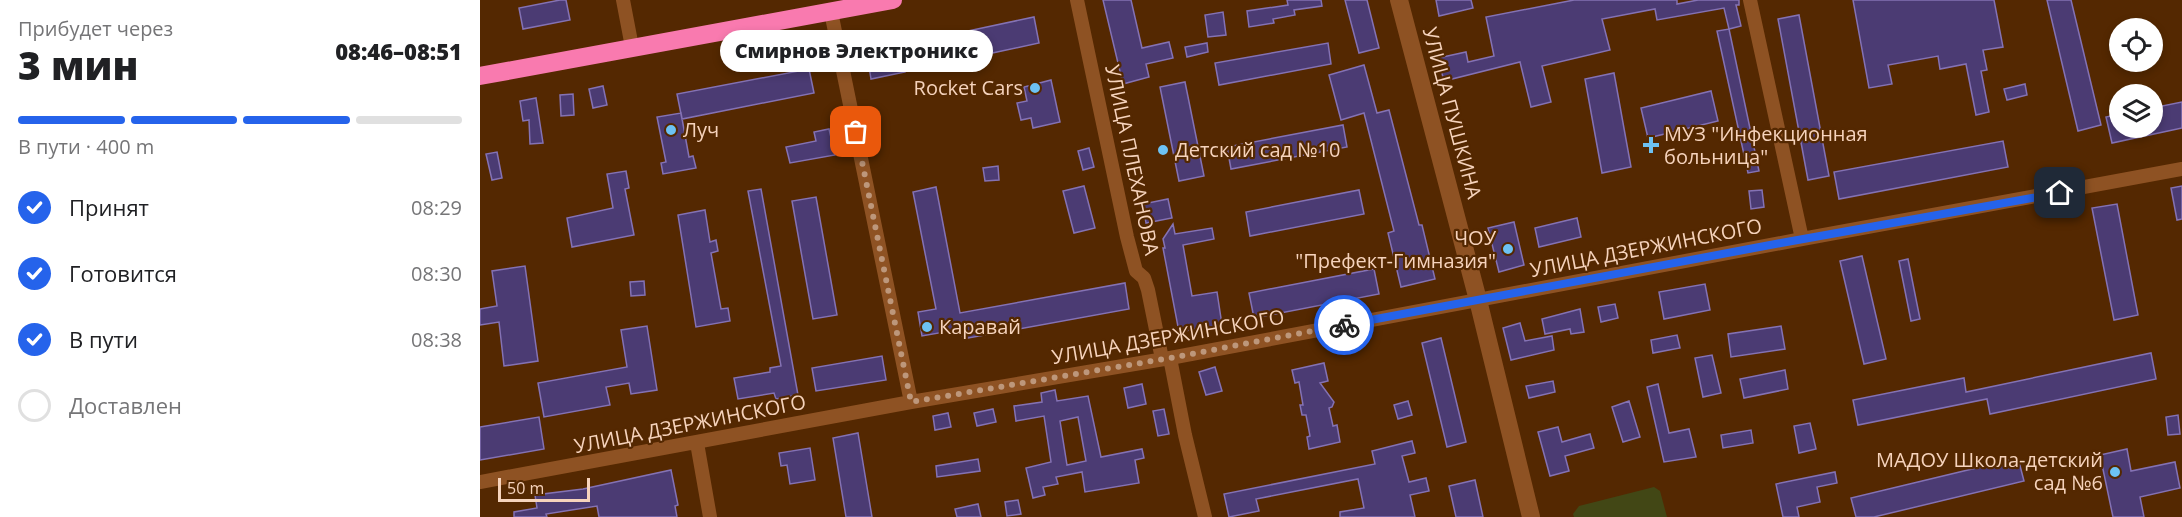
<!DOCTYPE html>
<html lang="ru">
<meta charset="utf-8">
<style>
:root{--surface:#fff;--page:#f6f6f6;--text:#202124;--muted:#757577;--line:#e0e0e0;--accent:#2563eb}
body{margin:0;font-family:"Open Sans",sans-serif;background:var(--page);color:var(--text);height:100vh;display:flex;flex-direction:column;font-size:22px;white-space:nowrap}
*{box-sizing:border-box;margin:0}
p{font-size:20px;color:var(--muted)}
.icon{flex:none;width:33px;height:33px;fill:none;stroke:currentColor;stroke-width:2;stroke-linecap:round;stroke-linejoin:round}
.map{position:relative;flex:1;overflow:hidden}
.details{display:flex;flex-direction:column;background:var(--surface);width:480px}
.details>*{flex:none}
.tools{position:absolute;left:1629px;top:18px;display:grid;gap:12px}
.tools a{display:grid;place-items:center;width:54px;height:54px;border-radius:50%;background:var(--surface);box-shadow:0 3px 9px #0003;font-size:30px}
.scale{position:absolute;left:18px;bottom:15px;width:92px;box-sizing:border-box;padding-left:6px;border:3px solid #f6d3bc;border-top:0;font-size:16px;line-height:21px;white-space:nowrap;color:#f6d3bc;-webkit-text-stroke:4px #542801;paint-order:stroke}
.pin{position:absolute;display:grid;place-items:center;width:51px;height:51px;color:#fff;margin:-26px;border-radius:12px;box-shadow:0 3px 9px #0006}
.courier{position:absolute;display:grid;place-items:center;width:60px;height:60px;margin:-30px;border:4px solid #2563eb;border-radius:50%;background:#fff;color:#222;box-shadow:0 2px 8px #0007}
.bubble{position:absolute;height:42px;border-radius:21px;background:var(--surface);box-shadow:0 3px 9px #0003;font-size:20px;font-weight:800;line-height:42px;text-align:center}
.head em{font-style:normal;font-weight:800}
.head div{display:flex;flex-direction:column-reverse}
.head{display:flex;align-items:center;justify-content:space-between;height:102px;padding:0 18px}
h1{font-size:39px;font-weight:800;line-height:45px}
.bar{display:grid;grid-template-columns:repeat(4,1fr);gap:9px 6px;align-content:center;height:72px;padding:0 18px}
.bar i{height:8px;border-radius:4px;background:var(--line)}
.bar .selected{background:var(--accent)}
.bar p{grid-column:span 4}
ol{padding:0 18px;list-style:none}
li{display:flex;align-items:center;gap:18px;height:66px}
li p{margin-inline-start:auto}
li .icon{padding:6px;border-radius:50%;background:var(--accent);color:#fff;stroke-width:4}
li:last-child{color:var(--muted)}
li i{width:33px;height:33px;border:3px solid var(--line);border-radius:50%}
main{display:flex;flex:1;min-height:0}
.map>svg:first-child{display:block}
.green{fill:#424715}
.building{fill:#4b3b73;stroke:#8472b4;stroke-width:1.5;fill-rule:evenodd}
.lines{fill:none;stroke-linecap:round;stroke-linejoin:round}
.street{stroke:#8e5223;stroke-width:14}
.secondary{stroke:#8e5223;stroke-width:18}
.highway{stroke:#f97aaf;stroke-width:18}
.done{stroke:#bd977b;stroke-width:6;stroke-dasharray:0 10.8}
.route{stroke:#2563eb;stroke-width:8}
.poi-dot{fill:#6dc2f3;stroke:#542801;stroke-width:2}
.labels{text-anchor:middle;stroke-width:4.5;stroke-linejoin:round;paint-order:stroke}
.poi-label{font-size:20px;fill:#f6d3bc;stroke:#542801;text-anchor:start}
.street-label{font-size:20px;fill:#f6d3bc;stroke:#542801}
</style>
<main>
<section class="details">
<div class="head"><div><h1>3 мин</h1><p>Прибудет через</p></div><em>08:46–08:51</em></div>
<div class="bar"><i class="selected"></i><i class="selected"></i><i class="selected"></i><i></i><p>В пути · 400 m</p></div>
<ol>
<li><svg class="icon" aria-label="check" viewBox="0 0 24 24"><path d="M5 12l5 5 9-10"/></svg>Принят<p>08:29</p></li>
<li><svg class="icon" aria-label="check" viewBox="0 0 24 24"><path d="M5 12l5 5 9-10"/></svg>Готовится<p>08:30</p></li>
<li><svg class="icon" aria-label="check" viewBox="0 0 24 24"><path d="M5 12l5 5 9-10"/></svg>В пути<p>08:38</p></li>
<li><i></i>Доставлен</li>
</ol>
</section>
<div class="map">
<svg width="1702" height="517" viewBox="0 0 1702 517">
<rect width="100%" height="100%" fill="#542801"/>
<!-- green -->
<path class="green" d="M1174 487 1180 491 1187 517H1094L1093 514 1099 506Z"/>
<!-- building -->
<path class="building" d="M80 0H86L90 20 43 29 39 8Z
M623 0H651L662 48 689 42 693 58 666 64 669 77 643 84Z
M807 0H841L842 6 814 10 815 15 793 19 794 23 769 27 767 11 808 5Z
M865 0H887L899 48 879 53Z
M956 0H991L993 8 959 16Z
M1094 0H1197V4L1218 0H1259V5H1256L1261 26 1249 29 1244 8 1177 20 1175 9 1122 19 1130 50 1062 66 1071 102 1051 107 1040 62 964 81 958 58 986 52 988 62 1014 56 1006 17Z
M1373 0H1514L1523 47 1503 50 1507 70 1501 71 1509 112 1496 115 1486 64 1460 69 1458 56 1408 65 1412 84 1389 88Z
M1567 0H1591L1621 125 1598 131Z
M743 12 746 35 728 37 725 15Z
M1319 15 1349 176 1328 180 1298 19Z
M554 17 559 43 489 58 483 32Z
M1249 29 1279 171 1268 173 1237 31Z
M727 43 728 52 707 57 705 47Z
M848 43 851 64 739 85 735 63Z
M420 47 425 72 391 79 387 54Z
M884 65 897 113 909 110 939 225H942L955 279 921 287 908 233 914 231 884 113 861 120 849 75Z
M329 69 334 93 202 119 197 94Z
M1134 73 1151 167 1122 173 1105 79Z
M571 80 580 122 553 128 551 118 541 120 537 103 547 101 544 87Z
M705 82 724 176 699 181 680 87Z
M1545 84 1547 95 1527 100 1524 89Z
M123 86 127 105 113 108 109 89Z
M1231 91 1238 121 1168 138 1161 108Z
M93 94 94 115 81 116 80 95Z
M56 98 63 143 50 144 49 120 43 121 40 101Z
M1702 102V128L1632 143 1626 117 1640 114V128H1672V108Z
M201 113 209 157 213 156 216 168 183 174 181 163 186 162 177 117Z
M863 125 867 147 751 169 747 147Z
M349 129 355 155 310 163 306 147 336 141 334 132Z
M1523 141 1528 167 1359 199 1354 172Z
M609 148 614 167 603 170 598 151Z
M17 152 22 178 12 180 6 154Z
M518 166 519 180 505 181 503 168Z
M146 171 149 188 145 189 154 235 92 247 87 218 133 208 127 174Z
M604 186 615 228 594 233 583 191Z
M1702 186V219L1697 220 1691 188Z
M456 187 480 313 645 283 649 309 483 339 481 329 442 336 438 312 456 309 433 192Z
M281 189 318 395 296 399 294 393 258 399 254 378 290 372V368L301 366 268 191Z
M879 190 884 214 770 236 766 212Z
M1282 190 1284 207 1271 209 1269 191Z
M336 197 357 315 333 319 312 201Z
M688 199 692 218 666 223 663 204Z
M1637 204 1658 315 1634 320 1612 208Z
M225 210 230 242 236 240 238 251 231 253 241 309 248 308 250 321 216 327 198 215Z
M1097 218 1101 237 1059 247 1055 228Z
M1034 222 1044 265 1019 272 1008 228Z
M693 224 695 234 732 228 734 239 703 245 712 296 737 292 742 325 699 332 683 248H685L683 239Z
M1382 256 1406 359 1384 364 1360 261Z
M1428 259 1440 319 1431 321 1419 261Z
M45 266 58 361 24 366 19 322 0 325V309L17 306 12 271Z
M894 269 899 294 774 318 769 293Z
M164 281 165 295 151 296 150 282Z
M1225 284 1230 310 1184 319 1179 292Z
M1135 304 1138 318 1121 322 1118 307Z
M1100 309 1104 332 1091 334 1090 329 1065 334 1062 319Z
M1040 323 1045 341 1072 336 1074 350 1031 360 1023 328Z
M167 326 177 390 151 394 149 383 126 387 130 405 64 417 58 383 147 367 141 330Z
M1301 326 1305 349 1251 357 1248 334Z
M1197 335 1200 348 1173 353 1171 340Z
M961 338 986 442 967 447 942 343Z
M1671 353 1676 379 1510 414 1507 399 1378 425 1373 400 1484 378 1486 392Z
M1232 355 1241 393 1223 397 1215 358Z
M402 356 406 380 336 391 332 368Z
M844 363 848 381 840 383 854 402 852 407 849 408 853 426 857 425 860 442 829 449 827 437 830 436 826 415H822L820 405H823L819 382 815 383 812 370Z
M735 367 742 391 726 395 719 372Z
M1305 370 1308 389 1264 398 1260 379Z
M1073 381 1075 392 1049 398 1046 386Z
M662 384 666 404 648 408 644 388Z
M1178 384 1189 433 1209 429 1216 457 1184 462 1167 387Z
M575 390 577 401 608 396 621 457 662 449 664 458 655 460 659 483 605 492 602 472 576 477 578 484 563 487 565 495 553 498 546 468 571 462 564 416 536 421 534 406 562 402 561 393ZM598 417 606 461 587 465 580 421Z
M928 401 932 415 918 419 914 405Z
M1149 401 1160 437 1143 442 1132 407Z
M513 409 516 422 497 426 494 413Z
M684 409 689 434 678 436 673 411Z
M468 413 471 427 455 430 453 416Z
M1698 415 1700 434 1688 435 1686 417Z
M59 417 64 449 0 460V427Z
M1330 423 1336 449 1319 453 1314 426Z
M1078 427 1082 442 1110 434 1114 448 1085 456 1089 471 1070 476 1058 432Z
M1271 430 1273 443 1243 448 1241 435Z
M378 433 392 517H366L353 438Z
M932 441 935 453 922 456 929 482 946 478 949 491 930 495 935 517H860V512L884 508 878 479 776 499 779 511 749 517 744 494 895 464 892 451Z
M330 448 335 480 310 484 307 465 301 466 299 453Z
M1647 449 1651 471 1695 462 1700 488 1660 497 1664 517H1633L1620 455Z
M1538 458 1544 481 1394 517H1376L1371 498Z
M498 459 500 471 457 477 456 466Z
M191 470 198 505 195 506 197 517H119L117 506 66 514 67 517H34V512L57 508 55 495 103 489Z
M1355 472 1357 483 1337 487 1340 502 1317 507 1319 517H1303L1296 484Z
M995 480 1003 517H976L969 486Z
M538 500 541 514 527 516 525 502Z
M498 504 501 517H477L475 509Z"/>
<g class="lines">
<!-- street -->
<path class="street" d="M143 0 152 47
M597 0 647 237 656 271 664 278 668 290 682 359
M1270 0 1322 239
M351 12 431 402
M690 358 705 435 725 517
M217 443 230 517
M0 482 431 402 690 358 1322 239 1702 169"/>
<!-- secondary -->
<path class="secondary" d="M919 0 998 300 1051 517"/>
<!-- highway -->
<path class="highway" d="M0 76 413 0"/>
</g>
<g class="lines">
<!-- done -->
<path class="done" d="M376 132 431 402 690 358 864 325"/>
<!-- route -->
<path class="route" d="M864 325 1301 243 1580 193"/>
</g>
<!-- markers -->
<g class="poi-dot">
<circle cx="555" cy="88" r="6"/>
<circle cx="191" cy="130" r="6"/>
<path d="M1168 136h6v6h6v6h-6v6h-6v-6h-6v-6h6z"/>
<circle cx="683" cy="150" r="6"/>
<circle cx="1028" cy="249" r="6"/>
<circle cx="447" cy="327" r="6"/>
<circle cx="1635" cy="472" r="6"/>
</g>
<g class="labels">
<!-- poi labels -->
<g class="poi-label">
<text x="543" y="95" text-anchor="end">Rocket Cars</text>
<text x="203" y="137">Луч</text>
<text x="1184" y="141">МУЗ "Инфекционная<tspan x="1184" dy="23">больница"</tspan></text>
<text x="695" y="157">Детский сад №10</text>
<text x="1016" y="245" text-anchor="end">ЧОУ<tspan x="1016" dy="23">"Префект-Гимназия"</tspan></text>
<text x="459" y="334">Каравай</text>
<text x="1623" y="467" text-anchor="end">МАДОУ Школа-детский<tspan x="1623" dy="23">сад №6</tspan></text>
</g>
<!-- street labels -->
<g class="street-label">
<text transform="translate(972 113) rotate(75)" y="7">УЛИЦА ПУШКИНА</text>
<text transform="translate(652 160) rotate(78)" y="7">УЛИЦА ПЛЕХАНОВА</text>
<text transform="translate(1166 248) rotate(-11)" y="7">УЛИЦА ДЗЕРЖИНСКОГО</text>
<text transform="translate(688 337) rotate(-10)" y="7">УЛИЦА ДЗЕРЖИНСКОГО</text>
<text transform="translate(210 424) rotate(-11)" y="7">УЛИЦА ДЗЕРЖИНСКОГО</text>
</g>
</g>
</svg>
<div class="tools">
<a><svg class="icon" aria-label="locate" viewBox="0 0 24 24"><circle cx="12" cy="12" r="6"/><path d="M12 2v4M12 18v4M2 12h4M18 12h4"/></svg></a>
<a><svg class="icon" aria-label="layers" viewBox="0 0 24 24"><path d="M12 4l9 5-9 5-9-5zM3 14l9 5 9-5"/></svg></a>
</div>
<div class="scale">50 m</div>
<div class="pin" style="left:376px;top:132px;background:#ea580c"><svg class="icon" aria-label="bag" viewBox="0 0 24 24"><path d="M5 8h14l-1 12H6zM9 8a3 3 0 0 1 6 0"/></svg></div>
<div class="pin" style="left:1580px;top:193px;background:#1f2937"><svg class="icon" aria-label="home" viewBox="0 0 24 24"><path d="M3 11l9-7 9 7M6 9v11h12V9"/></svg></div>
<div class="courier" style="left:864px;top:325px"><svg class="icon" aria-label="bike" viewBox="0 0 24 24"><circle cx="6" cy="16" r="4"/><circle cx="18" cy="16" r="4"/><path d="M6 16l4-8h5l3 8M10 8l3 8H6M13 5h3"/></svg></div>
<div class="bubble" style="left:240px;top:30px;width:273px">Смирнов Электроникс</div>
</div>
</main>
